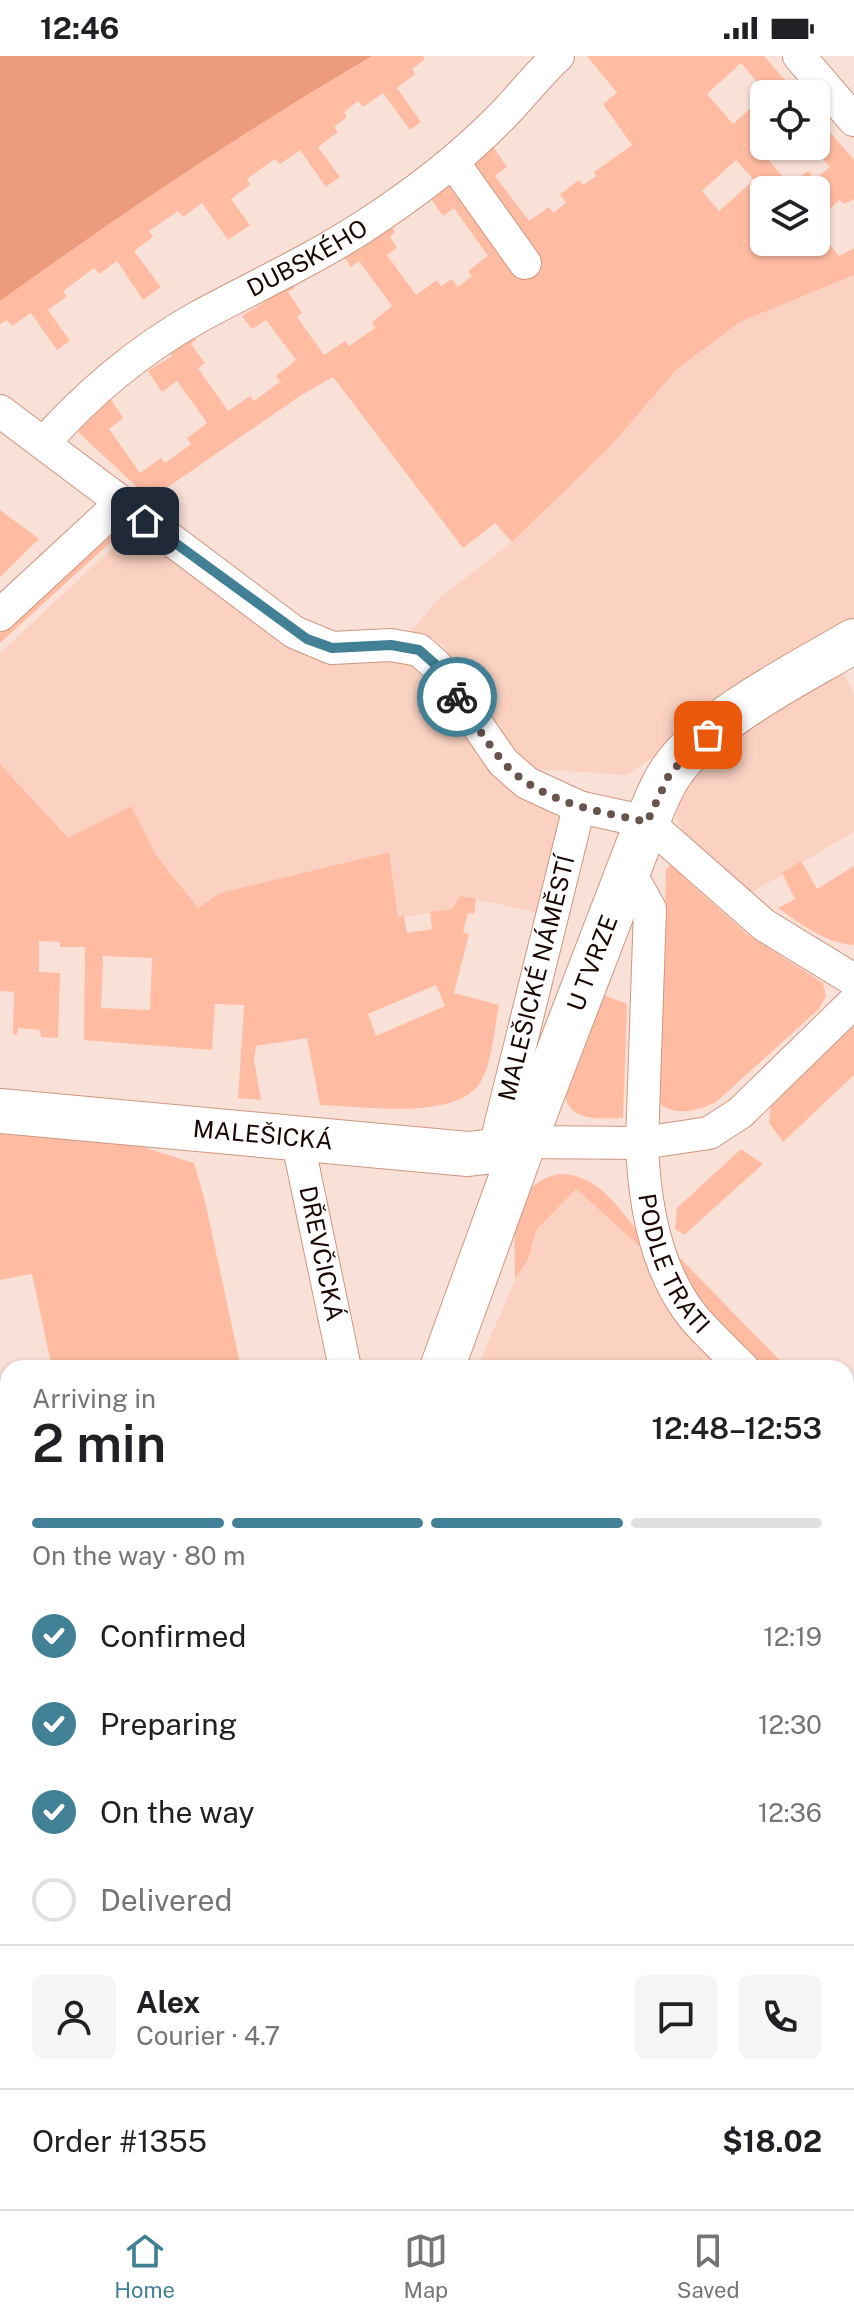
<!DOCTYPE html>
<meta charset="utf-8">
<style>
:root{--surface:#fff;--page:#f6f6f6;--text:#202124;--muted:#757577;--line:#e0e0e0;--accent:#418095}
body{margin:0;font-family:"Public Sans",sans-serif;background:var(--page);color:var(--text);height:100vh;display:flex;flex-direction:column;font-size:30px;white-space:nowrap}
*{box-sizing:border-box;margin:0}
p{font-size:26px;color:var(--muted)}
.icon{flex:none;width:44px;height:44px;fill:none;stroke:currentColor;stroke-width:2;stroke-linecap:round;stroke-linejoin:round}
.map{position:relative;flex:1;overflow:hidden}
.sheet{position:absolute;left:0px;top:1304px;width:854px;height:850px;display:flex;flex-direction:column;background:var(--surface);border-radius:24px 24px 0 0;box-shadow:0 2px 6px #0004}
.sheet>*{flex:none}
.fabs{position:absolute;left:750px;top:24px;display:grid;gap:16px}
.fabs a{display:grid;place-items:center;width:80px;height:80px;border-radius:12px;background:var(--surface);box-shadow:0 2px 6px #0004;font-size:40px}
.pin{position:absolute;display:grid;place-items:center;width:68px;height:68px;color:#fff;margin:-34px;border-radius:16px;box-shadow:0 4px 12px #0006}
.courier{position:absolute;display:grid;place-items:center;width:80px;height:80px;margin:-40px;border:6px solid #418095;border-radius:50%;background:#fff;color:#222;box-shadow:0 2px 10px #0007}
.headline em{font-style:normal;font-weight:600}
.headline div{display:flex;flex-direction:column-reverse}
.headline{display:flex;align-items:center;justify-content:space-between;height:136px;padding:0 32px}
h1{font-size:52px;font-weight:600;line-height:60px}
.bar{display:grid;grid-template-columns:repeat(4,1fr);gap:12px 8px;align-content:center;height:96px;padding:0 32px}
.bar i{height:10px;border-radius:6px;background:var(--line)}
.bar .selected{background:var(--accent)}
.bar p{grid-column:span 4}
.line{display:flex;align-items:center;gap:20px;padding:0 32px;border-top:2px solid var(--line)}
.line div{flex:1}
.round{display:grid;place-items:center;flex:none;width:84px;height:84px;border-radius:12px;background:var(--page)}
ol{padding:0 32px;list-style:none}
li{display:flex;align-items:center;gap:24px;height:88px}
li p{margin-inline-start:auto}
li .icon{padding:8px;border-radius:50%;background:var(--accent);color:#fff;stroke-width:4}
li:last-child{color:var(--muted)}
li i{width:44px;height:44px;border:4px solid var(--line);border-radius:50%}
.status{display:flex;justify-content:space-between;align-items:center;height:56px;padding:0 40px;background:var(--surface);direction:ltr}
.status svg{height:22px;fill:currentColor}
.tab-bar{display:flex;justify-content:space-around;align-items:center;height:112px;border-top:2px solid var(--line);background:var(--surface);font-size:22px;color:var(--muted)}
.tab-bar a{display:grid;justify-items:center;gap:4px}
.tab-bar .selected{color:var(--accent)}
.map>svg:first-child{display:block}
.built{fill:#fbd2c2}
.green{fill:#ffbca3;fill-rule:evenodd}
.forest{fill:#ec9b7c}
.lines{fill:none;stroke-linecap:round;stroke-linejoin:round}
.street-casing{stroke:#cf967f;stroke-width:34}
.secondary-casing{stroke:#cf967f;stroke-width:46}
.street{stroke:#fff;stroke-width:32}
.secondary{stroke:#fff;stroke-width:44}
.done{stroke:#68534d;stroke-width:8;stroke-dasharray:0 14.4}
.route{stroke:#418095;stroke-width:10}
.labels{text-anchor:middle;stroke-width:8;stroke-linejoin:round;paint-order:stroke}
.street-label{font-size:24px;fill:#1a0602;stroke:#fae1d7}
</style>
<div class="status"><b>12:46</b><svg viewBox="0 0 49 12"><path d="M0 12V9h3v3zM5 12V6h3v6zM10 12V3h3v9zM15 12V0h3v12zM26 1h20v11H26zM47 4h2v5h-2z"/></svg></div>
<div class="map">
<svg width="854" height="2153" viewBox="0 0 854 2153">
<rect width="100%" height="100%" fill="#fae1d7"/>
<!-- built -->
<path class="built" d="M854 219V568L626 719 535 713 524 709 493 675 478 636 443 590 433 583 410 577 437 544 512 486 609 392 677 313 740 266Z
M133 473 286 585 408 605 504 724 561 764 544 858 461 840 452 853 398 862 388 796 220 837 198 852 156 799 131 750 68 783 0 708V597Z
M840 611 854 638V776L747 839 683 776 676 762 679 740 702 712 766 659Z
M576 1133 648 1198 723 1312H477L515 1224 528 1203 537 1173Z
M846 1566 854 1574V1670L846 1672Z
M8 1889V2146H470L471 2153H0V1891Z"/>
<!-- green -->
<path class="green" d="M372 0H423L425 3 412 13 415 18 397 32 421 66 410 74 383 37 363 51 358 45 344 56 347 61 334 71 338 76 318 91 340 121 326 131 300 94 280 108 275 103 247 123 250 129 231 143 250 169 228 184 202 147 183 161 178 155 149 175 153 181 134 195 161 231 143 244 117 205 99 218 94 212 63 235 67 240 48 254 70 285 57 294 31 257 12 270 7 264 0 268V245C121 158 244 75 372 0Z
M587 0H764L797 38H768L741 7 707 38 733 68 752 51 759 58 764 54V83L753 93 761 103 765 100 790 129 808 115 815 123 830 111 812 90H816V60L854 104V143L844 148 840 144 817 163 820 167 816 170V134H764V186H815L819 191 827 185 839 200 854 192V219L740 266 677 313 609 392 512 486 495 467 463 492 333 321 300 340 168 431 139 433 77 375 110 342 123 362 109 373 140 417 161 402 165 407 191 388 187 382 207 367 177 325 162 336 148 315 172 300 167 293 192 277 196 284 191 288 205 307 198 312 228 355 250 340 254 345 280 326 276 320 296 304 266 264 252 273 242 260 263 247 260 240 290 224 295 232 288 236 302 257 297 261 324 299 345 285 349 290 375 272 372 266 392 250 359 205 351 211 341 196 389 166 395 176 390 181 397 192 387 199 416 239 437 224 441 230 452 223 458 231 472 220 468 215 488 200 454 152 443 160 427 137 450 126 470 151 515 219 542 207 473 114 472 106 490 86 507 111 495 120 529 165 549 151 553 157 566 147 560 138 579 124 583 129 596 120 594 116 632 89 603 48 617 37ZM736 104 754 124 719 155 702 135Z
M0 454 39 483 0 521Z
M118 471 124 474 0 587V575L110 472Z
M0 708 68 782 131 750 156 799 198 852 220 837 389 796 398 861 404 860 407 877 432 873 430 856 452 853 460 840 476 843 474 858 468 857 463 876 469 878 454 937 499 949C494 973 493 1005 480 1027 456 1065 361 1050 320 1049L307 982 256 990 254 1004 261 1044 238 1042 244 949 215 948 212 994 84 984 85 891H60V886L39 885V916L60 917 58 982 41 981 40 974 18 972 17 979 13 978 14 936 0 935ZM103 900 152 902 150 954 101 952ZM436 929 445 950 376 980 368 958Z
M801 805 817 833 854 810V889C825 887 801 868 778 852L795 843 782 817Z
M672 808 685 814 681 819 748 879 823 927 826 940 819 953 716 1046C700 1054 676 1061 660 1048L666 813Z
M601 938 627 948 623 1062C600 1062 567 1067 565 1036Z
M854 970V1019L783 1086 769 1067 771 1049Z
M0 1078 136 1089 194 1107 205 1145 241 1312H52L32 1218 0 1224Z
M741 1093 763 1108 684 1179 675 1173 677 1152Z
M558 1118C597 1117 617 1150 640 1178L642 1185 639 1190 576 1133 537 1173 528 1203 515 1224C515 1182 506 1131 558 1118Z
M673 1199 680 1202 787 1312H763L694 1241Z
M852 1453 854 1455V1574L846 1566V1458Z
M854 1683V2153H544L542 2146H846V1685Z"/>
<!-- forest -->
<path class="forest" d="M0 0H372C244 75 121 158 0 245Z"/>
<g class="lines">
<!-- street casing -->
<g class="street-casing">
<g id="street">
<path d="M799 0 854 64"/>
<path d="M453 106 525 207"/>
<path d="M0 355 294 576 332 592 391 589 419 594 436 609 503 706 527 727 579 751 647 766 764 869 854 924"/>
<path id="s1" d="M44 387C87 338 141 293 198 261 253 231 311 205 363 171 411 140 456 106 496 66 518 45 536 20 558 0"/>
<path d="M0 559 121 447"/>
<path id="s2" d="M629 815 650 853 642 1087C644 1147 655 1215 695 1263 710 1280 727 1296 743 1312"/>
<path id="s3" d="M297 1082 345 1312"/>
<path d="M524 1086 642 1087 709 1077 740 1057 854 946"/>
<path id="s4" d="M494 1095 579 751"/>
<path d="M846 1419 854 1427"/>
</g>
</g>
<!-- secondary casing -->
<g class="secondary-casing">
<g id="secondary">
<path id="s5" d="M0 1055 468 1098 494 1095 524 1086"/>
<path id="s6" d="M442 1312 524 1086 647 766C654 750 660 732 671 716 707 663 798 618 854 585"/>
<path d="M0 1761 8 1760"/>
<path d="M0 1840 8 1838"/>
<path d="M523 2146 525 2153"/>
</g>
</g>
<!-- street -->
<use href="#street" class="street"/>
<!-- secondary -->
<use href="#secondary" class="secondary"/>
</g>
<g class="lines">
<!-- done -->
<path class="done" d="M457 641C472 663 487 687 504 707 541 747 597 755 647 766L670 717 708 679"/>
<!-- route -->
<path class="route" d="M145 465 307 583 332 592 391 589 419 594 436 609 457 641"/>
</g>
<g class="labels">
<!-- street labels -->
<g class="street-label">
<text dy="8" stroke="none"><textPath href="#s1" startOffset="324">DUBSKÉHO</textPath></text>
<text dy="8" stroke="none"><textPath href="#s6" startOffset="432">U TVRZE</textPath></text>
<text dy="8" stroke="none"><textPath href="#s4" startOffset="178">MALEŠICKÉ NÁMĚSTÍ</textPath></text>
<text dy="8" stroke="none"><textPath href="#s5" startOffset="264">MALEŠICKÁ</textPath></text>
<text dy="8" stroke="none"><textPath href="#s3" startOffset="118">DŘEVČICKÁ</textPath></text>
<text dy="8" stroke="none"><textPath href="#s2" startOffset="404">PODLE TRATI</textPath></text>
</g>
</g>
</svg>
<div class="fabs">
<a><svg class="icon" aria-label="locate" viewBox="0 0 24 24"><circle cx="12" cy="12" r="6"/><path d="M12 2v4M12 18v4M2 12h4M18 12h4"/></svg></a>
<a><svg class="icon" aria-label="layers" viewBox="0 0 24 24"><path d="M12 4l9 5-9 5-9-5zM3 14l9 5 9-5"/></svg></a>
</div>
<div class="pin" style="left:708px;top:679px;background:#ea580c"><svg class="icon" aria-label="bag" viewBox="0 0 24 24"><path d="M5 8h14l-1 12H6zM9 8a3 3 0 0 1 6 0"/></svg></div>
<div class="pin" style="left:145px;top:465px;background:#1f2937"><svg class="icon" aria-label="home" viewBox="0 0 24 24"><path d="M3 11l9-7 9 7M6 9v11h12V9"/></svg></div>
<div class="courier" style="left:457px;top:641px"><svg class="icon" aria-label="bike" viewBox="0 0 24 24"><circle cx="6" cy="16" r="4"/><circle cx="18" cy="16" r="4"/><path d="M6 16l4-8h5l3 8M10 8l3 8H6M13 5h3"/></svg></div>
<section class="sheet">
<div class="headline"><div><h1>2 min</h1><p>Arriving in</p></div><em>12:48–12:53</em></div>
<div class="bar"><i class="selected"></i><i class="selected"></i><i class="selected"></i><i></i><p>On the way · 80 m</p></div>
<ol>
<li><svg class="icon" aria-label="check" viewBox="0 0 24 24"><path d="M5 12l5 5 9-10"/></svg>Confirmed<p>12:19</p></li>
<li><svg class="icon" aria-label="check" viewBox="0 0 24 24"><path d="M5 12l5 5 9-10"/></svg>Preparing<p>12:30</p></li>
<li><svg class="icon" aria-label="check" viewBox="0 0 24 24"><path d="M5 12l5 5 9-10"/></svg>On the way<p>12:36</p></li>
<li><i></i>Delivered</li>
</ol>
<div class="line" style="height:144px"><a class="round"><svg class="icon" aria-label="person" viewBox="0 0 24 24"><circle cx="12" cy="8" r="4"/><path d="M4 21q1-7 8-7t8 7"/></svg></a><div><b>Alex</b><p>Courier · 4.7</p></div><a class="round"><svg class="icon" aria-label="chat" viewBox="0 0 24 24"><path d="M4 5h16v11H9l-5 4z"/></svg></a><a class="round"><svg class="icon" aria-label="phone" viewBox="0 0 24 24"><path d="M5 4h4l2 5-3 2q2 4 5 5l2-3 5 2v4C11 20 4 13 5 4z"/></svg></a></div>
<div class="line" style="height:104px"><div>Order #1355</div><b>$18.02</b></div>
</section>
</div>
<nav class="tab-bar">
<a class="selected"><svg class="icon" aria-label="home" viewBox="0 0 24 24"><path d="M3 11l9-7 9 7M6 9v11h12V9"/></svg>Home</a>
<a><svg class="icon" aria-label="map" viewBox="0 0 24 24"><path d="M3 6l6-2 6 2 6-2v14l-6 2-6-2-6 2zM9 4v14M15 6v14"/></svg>Map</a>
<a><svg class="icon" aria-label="saved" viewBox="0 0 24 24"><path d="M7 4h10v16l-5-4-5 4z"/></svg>Saved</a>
</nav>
